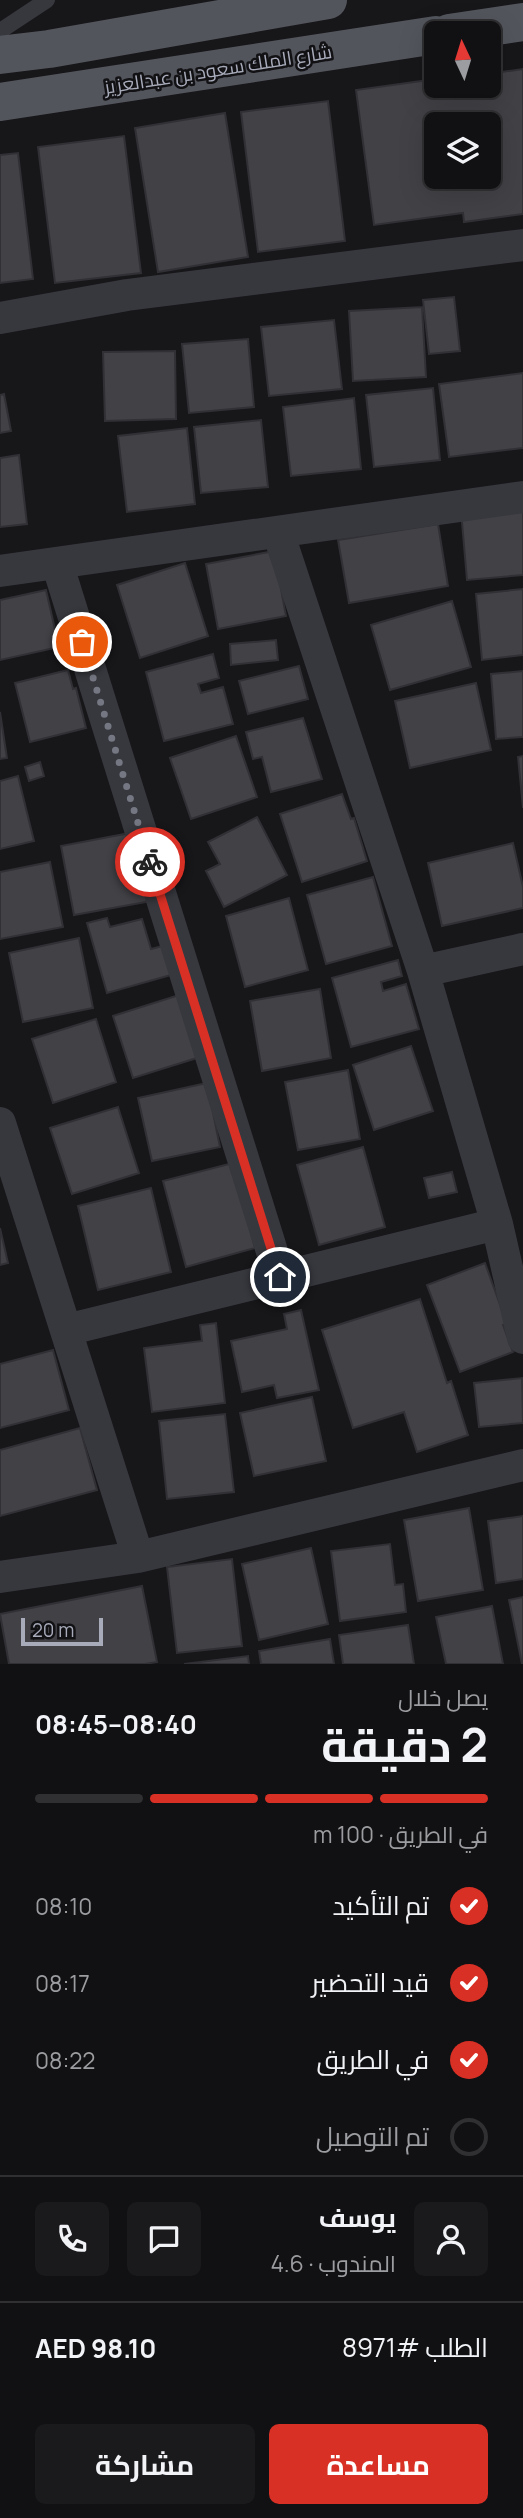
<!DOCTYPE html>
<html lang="ar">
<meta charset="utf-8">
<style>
:root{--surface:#111013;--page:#1a191c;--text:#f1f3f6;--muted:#9c9da0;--line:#303033;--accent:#d93025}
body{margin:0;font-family:Manrope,Cairo,sans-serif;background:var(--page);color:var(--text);direction:rtl;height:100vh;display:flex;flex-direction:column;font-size:26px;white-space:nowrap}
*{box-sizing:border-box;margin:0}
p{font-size:23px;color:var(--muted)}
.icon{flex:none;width:38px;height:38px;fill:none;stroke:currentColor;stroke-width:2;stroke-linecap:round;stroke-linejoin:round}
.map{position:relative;height:1664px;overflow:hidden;direction:ltr}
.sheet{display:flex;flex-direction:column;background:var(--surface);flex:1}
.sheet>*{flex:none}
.needle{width:46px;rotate:356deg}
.buttons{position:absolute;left:424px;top:21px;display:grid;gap:14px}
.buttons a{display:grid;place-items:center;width:77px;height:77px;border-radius:10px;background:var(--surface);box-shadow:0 7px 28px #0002,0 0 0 2px var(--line);font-size:35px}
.scale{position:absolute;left:21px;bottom:18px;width:82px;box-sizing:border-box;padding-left:7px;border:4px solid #a8acba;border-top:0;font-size:19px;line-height:24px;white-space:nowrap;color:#a8acba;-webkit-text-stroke:5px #121114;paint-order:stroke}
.pin{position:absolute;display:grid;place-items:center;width:60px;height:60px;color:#fff;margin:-30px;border:4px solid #fff;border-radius:50%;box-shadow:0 2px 7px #0007}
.courier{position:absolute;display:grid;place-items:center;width:70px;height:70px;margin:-35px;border:5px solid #d93025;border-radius:50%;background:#fff;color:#222;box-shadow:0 2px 9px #0007}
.headline em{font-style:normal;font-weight:700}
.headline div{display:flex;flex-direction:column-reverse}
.headline{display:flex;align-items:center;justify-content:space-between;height:119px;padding:0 35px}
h1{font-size:46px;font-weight:700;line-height:52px}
.bar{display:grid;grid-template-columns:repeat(4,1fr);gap:10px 7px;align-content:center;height:84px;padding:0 35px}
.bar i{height:9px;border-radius:5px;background:var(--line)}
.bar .active{background:var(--accent)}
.bar p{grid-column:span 4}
.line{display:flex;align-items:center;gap:18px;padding:0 35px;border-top:2px solid var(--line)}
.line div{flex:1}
.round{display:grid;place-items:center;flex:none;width:74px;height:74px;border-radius:10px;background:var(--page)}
ol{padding:0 35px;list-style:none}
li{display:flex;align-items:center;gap:21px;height:77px}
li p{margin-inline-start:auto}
li .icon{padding:7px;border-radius:50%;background:var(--accent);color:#fff;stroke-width:4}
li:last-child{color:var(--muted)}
li i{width:38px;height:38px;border:4px solid var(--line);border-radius:50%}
.action{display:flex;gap:14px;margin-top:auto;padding:14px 35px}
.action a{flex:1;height:80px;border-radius:10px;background:var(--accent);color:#fff;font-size:28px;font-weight:700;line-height:80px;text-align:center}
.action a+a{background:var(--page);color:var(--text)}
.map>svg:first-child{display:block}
.building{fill:#414146;stroke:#303035;stroke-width:2;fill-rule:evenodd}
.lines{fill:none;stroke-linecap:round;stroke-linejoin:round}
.service{stroke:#37383e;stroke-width:16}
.minor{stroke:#37383e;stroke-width:32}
.primary{stroke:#53555d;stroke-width:38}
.done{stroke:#757882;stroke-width:7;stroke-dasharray:0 12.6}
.route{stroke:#d93025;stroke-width:9}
.labels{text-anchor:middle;stroke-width:5;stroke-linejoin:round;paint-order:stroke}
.street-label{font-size:19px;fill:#a8acba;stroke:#121114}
</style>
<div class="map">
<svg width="523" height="1664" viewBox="0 0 523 1664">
<rect width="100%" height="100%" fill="#171619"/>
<!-- building -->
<path class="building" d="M523 69V214L464 222 463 213 374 225 356 90 436 79V86H488V74ZM436 124H488V177H436Z
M328 101 345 241 258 252 241 112Z
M225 113 248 257 158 272 135 128Z
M124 136 141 273 55 283 38 147Z
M18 153 33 279 0 283V155Z
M454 297 460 351 429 354 423 300Z
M422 307 426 377 353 381 349 311Z
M334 320 342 389 269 396 261 327Z
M248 339 254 407 189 413 182 344Z
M175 351 176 419 105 421 103 352Z
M523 373V448L449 457 439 384Z
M433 388 440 460 374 467 366 395Z
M4 394 11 431 0 433V395Z
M354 398 361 469 291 476 283 407Z
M261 420 268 487 201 493 194 427Z
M187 428 195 504 127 512 118 436Z
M19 455 27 524 0 527V458Z
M523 505V575L467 580 461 511Z
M438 524 448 586 349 603 338 540Z
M274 551 286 616 218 629 206 564Z
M185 563 208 636 140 658 117 585Z
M523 589V655L482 660 476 594Z
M46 590 59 647 0 660V600Z
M452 601 471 667 390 690 371 625Z
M276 640 278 660 231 665 230 644Z
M213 654 219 678 198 684 201 693 223 687 233 724 164 741 146 672Z
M299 666 308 699 248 714 239 681Z
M68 670 73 689 76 688 86 728 30 742 15 683Z
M523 671V737L496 739 491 674Z
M476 683 491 750 410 768 395 701Z
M0 712 7 758 0 759Z
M303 718 322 779 271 792 262 757 253 759 246 732Z
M236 736 257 797 191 819 170 758Z
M523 756V808L518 757Z
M40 762 44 776 29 781 25 767Z
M18 776 34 841 0 849V781Z
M342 794 351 819 354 818 367 861 302 882 280 814Z
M257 817 287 875 224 907 206 871 220 864 208 842Z
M130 833 157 900 74 915 61 846Z
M513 843 523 887V908L442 926 428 863Z
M50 862 63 927 0 939V872Z
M373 877 392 946 326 964 307 895Z
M289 898 308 970 245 987 226 916Z
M107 918 110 927 142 919 151 949 170 944 178 973 107 993 87 923Z
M79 938 93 1008 23 1022 9 953Z
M398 960 402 976 381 982 383 991 406 984 419 1029 351 1047 332 978Z
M320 989 331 1058 262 1071 250 1001Z
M179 995 200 1057 133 1078 113 1016Z
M96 1019 116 1082 53 1103 32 1039Z
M411 1046 433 1111 374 1130 353 1065Z
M348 1070 360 1139 298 1150 285 1082Z
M207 1083 220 1147 152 1161 138 1098Z
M118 1107 139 1173 72 1194 50 1128Z
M363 1147 385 1227 319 1245 297 1165Z
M233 1163 255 1248 186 1267 163 1181Z
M452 1172 457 1192 429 1198 424 1178Z
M151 1188 171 1272 98 1290 78 1206Z
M0 1228 8 1263 0 1265Z
M485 1263 507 1324 503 1325 513 1352 460 1372 427 1285Z
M420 1299 447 1383 451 1381 468 1435 417 1452 404 1412 353 1428 322 1330Z
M301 1310 319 1390 277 1398 274 1385 242 1392 231 1341 287 1329 284 1314Z
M216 1323 225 1403 152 1412 144 1348 202 1341 200 1325Z
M53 1350 69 1410 0 1428V1364Z
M522 1378 523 1423 479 1427 474 1383Z
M312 1397 326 1461 254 1476 240 1413Z
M225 1414 234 1492 167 1499 159 1421Z
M80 1428 97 1490 0 1516V1450Z
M469 1508 483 1590 418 1601 404 1520Z
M523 1516V1579L496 1583 488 1521Z
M390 1544 395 1585 403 1584 406 1612 340 1621 331 1551Z
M311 1548 328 1624 259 1640 242 1564Z
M232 1559 242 1646 177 1653 167 1567Z
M142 1586 157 1662 145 1664H9L0 1614Z
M523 1597V1664H522L509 1600Z
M492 1606 503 1664H446L436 1617Z
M408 1625 414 1664H343L339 1635Z
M330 1639 334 1664H261L259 1651Z
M248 1656 249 1664H184Z"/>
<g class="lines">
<!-- service -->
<path class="service" d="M0 31 47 0"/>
<!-- minor -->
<path class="minor" d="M0 318 127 295 523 245
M278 532 423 971 497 1224 523 1338
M57 563 280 1277
M0 571 523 497
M423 971 523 949
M0 1123 138 1557
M66 1330 497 1224
M0 1577 138 1557 523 1465"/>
<!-- primary -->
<path class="primary" d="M449 33 523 22
M0 55 49 49 328 0
M0 102 436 35"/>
</g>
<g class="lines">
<!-- done -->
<path class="done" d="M82 642 150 862"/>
<!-- route -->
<path class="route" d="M150 862 280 1277"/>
</g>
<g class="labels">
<!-- street labels -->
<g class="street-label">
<text transform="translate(218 69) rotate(-9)" y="7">شارع الملك سعود بن عبدالعزيز</text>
</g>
</g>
</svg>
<div class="buttons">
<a><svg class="needle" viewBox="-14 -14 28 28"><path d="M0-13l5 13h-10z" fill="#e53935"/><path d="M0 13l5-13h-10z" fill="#9c9da0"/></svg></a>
<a><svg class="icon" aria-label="layers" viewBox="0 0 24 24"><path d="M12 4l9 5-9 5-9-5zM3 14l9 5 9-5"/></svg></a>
</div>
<div class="scale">20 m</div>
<div class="pin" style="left:82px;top:642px;background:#ea580c"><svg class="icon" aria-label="bag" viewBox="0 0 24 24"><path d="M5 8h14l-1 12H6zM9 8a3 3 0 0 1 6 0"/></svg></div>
<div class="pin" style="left:280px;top:1277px;background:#1f2937"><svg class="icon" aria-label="home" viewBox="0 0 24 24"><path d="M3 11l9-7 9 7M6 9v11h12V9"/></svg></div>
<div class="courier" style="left:150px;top:862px"><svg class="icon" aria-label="bike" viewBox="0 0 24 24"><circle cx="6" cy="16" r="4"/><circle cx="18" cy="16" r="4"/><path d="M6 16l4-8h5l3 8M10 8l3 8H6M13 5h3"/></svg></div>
</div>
<section class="sheet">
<div class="headline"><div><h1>2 دقيقة</h1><p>يصل خلال</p></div><em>08:40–08:45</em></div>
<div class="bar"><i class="active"></i><i class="active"></i><i class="active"></i><i></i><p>في الطريق · 100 m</p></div>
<ol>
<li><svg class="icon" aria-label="check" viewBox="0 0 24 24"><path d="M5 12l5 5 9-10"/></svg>تم التأكيد<p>08:10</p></li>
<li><svg class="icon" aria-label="check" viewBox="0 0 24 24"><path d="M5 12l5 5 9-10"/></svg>قيد التحضير<p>08:17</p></li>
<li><svg class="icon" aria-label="check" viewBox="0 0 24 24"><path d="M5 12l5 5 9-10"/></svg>في الطريق<p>08:22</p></li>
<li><i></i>تم التوصيل</li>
</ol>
<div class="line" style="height:126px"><a class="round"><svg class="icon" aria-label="person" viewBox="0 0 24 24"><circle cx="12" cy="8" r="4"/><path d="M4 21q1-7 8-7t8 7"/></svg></a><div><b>يوسف</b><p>المندوب · 4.6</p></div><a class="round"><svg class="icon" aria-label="chat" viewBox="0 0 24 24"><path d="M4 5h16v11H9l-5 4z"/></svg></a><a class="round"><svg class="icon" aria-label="phone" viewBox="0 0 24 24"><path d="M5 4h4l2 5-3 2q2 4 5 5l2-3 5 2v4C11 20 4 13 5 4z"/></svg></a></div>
<div class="line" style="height:91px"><div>الطلب #8971</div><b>AED 98.10</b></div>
<div class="action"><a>مساعدة</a><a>مشاركة</a></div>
</section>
